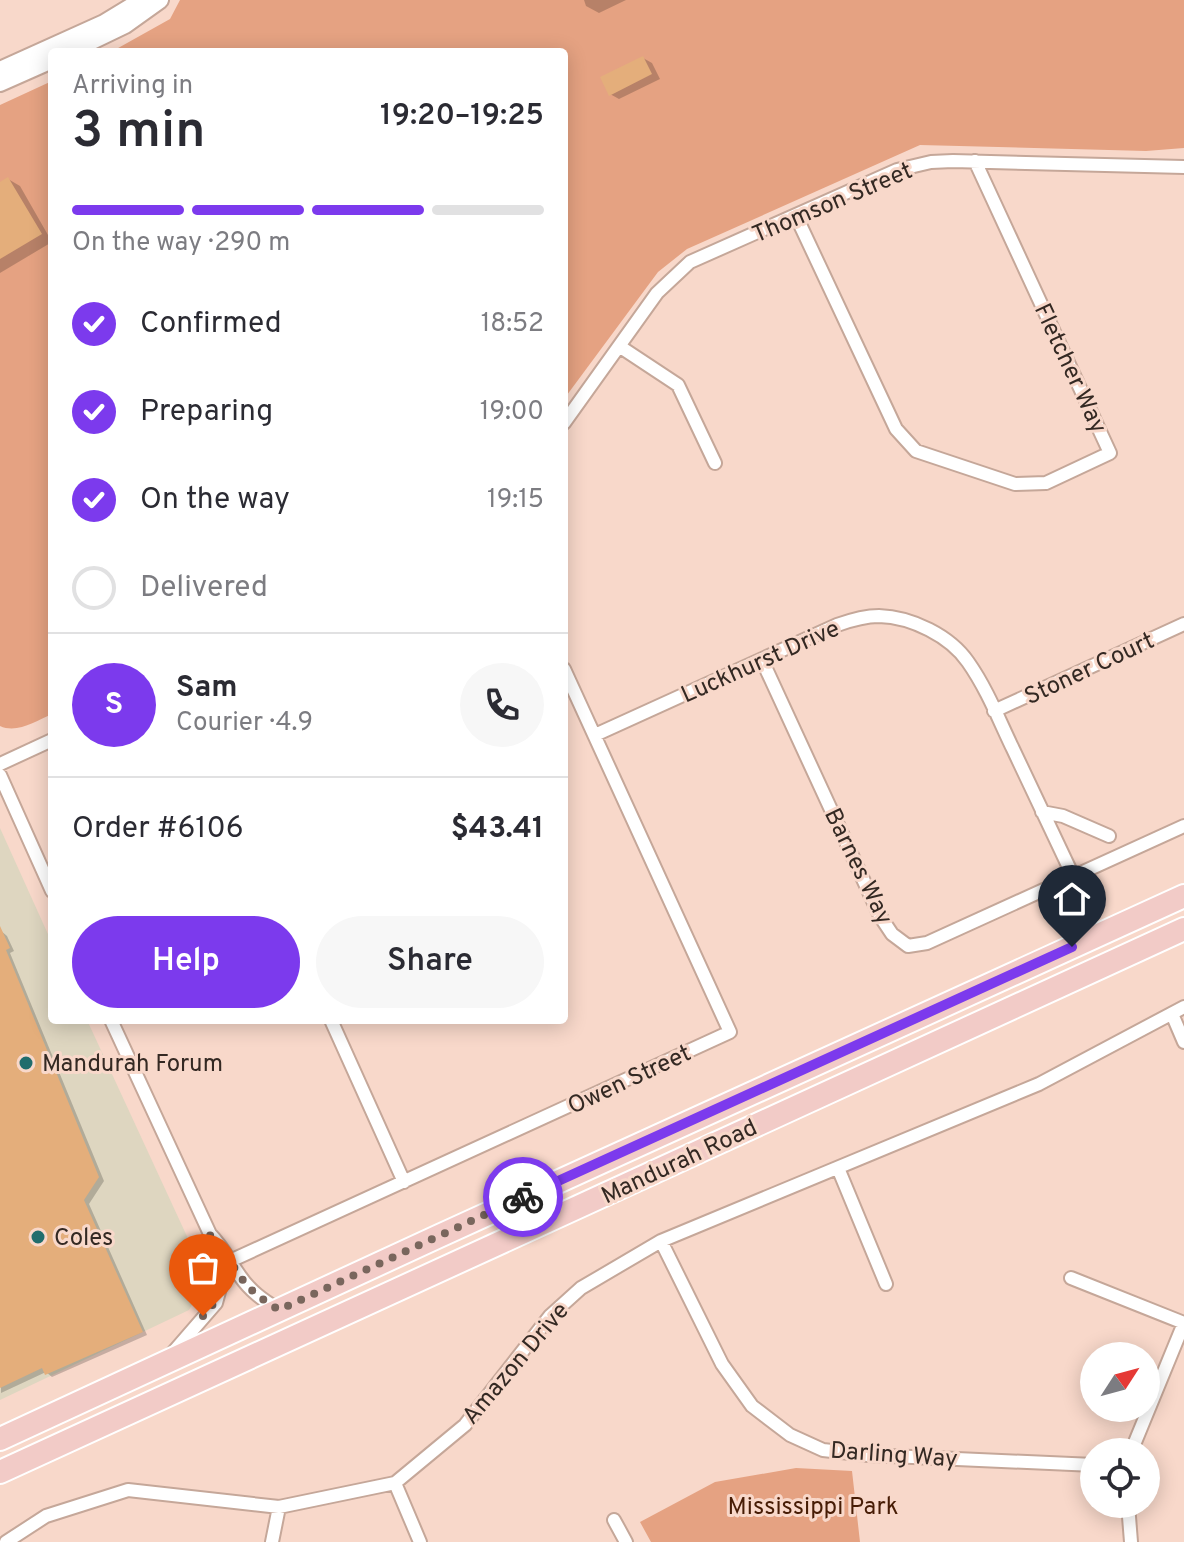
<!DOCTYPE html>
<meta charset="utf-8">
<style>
:root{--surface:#fff;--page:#f7f7f7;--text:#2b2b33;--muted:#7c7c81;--line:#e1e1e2;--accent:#7c3aed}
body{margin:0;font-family:Overpass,sans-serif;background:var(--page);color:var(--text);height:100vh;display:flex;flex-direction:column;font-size:30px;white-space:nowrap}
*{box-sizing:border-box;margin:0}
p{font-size:26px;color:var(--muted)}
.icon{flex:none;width:44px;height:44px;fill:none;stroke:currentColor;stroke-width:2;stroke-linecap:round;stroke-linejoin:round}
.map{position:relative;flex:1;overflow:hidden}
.side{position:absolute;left:48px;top:48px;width:520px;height:976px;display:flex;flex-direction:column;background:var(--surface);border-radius:8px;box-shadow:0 4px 20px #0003}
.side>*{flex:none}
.needle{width:52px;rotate:54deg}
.tools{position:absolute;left:1080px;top:1342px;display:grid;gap:16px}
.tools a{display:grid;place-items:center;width:80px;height:80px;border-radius:50%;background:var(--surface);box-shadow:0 4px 20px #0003;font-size:40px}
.pin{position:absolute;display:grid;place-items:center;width:68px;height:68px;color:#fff;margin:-82px -34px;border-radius:50% 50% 50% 0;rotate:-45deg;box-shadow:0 0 8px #0007}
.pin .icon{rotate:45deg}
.courier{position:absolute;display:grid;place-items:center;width:80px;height:80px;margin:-40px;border:6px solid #7c3aed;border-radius:50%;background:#fff;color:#222;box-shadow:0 2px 10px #0007}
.headline em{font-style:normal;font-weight:600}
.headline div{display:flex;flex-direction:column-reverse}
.headline{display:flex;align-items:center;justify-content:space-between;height:136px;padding:0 24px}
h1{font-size:52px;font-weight:600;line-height:60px}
.bar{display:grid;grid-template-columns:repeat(4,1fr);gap:12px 8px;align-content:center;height:96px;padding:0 24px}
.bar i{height:10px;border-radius:6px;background:var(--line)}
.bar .current{background:var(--accent)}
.bar p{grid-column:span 4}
.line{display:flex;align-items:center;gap:20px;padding:0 24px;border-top:2px solid var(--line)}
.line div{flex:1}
.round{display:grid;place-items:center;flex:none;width:84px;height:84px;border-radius:42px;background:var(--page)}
ol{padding:0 24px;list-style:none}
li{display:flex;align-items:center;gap:24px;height:88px}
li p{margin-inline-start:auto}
li .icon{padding:8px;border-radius:50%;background:var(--accent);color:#fff;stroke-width:4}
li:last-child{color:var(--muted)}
li i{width:44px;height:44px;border:4px solid var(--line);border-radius:50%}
.primary-button{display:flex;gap:16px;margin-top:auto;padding:16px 24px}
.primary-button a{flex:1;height:92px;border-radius:48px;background:var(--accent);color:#fff;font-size:32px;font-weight:600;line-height:92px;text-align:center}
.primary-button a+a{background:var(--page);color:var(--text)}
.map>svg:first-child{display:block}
.commercial{fill:#ded6c0}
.green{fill:#e5a282}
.shadow{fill:#0003}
.building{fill:#e4ae7b}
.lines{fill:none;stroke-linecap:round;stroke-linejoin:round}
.minor-casing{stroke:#c5a799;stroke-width:16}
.tertiary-casing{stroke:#c5a799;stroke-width:20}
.trunk-casing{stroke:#fff;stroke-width:26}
.minor{stroke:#fff;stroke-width:12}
.tertiary{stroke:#fff;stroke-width:16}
.trunk{stroke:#f2cbc7;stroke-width:22}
.done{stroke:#79665d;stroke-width:8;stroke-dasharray:0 14.4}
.route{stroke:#7c3aed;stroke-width:10}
.poi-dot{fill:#216d6d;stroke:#f8d8ca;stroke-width:3}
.labels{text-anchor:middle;stroke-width:6;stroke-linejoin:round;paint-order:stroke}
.street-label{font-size:24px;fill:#342923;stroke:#f8d8ca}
.poi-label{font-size:24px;fill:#342923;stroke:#f8d8ca;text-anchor:start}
.park-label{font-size:24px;fill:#471c05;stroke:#f8d8ca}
</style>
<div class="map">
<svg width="1184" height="1542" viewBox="0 0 1184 1542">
<rect width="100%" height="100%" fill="#f8d8ca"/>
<!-- commercial -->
<path class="commercial" d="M0 828 52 943V1020H87L197 1258 203 1277 200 1291 189 1310 0 1400Z"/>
<!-- green -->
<path class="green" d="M180 0H1184V148L1146 151 920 145 687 249 658 272 564 399V52H111L170 19Z
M52 81V714C36 721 17 734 0 726V105Z
M796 1468 852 1471 860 1542H651L640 1522 715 1482Z"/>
<!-- shadow -->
<path class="shadow" d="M584 0H626L599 13 586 6Z
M643 58 652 63 660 79 619 99 610 94Z
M8 179 20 186 52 242 0 273V184Z
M0 930 7 936 14 951 10 953 104 1181 89 1204 147 1335 52 1377 46 1372 1 1393Z"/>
<!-- building -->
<path class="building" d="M643 56 652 74 609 96 600 77Z
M8 177 42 234 0 259V182Z
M0 926 10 948 6 950 99 1177 84 1200 143 1332 45 1375 42 1368 0 1388Z"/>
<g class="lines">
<!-- minor casing -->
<g class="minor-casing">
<path id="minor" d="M796 216 896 429 916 451 1015 484 1046 483 1110 453 975 161
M619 346 678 385 715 463
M564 423 657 293 690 262 897 170 931 162 953 161 1184 167
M762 660 880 916 892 934 908 946 927 943 1184 826
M994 711 1184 624
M595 735 837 625C851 620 865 616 879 616 912 617 950 636 968 662 987 689 999 720 1013 749 1033 792 1053 834 1073 876
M0 764 52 740
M0 775 52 891
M1042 812 1063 816 1109 836
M1172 1014 1184 1042
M111 1020 210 1234 220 1288 216 1303 170 1356
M331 1020 404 1182
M838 1168 886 1284
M210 1234C223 1247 229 1261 240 1276 250 1291 263 1300 279 1310
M661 1241 722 1364 752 1406 790 1435 823 1450 868 1455 1094 1465
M230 1261 730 1032 564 669
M1071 1278 1184 1323
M1131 1452 1184 1323
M395 1483 420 1542
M1128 1504 1131 1542
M614 1520 626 1542
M6 1542 46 1516 128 1490 279 1507 395 1483 465 1425 550 1316 581 1288 661 1241 1039 1084 1184 1007
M272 1542 279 1507"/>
</g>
<!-- tertiary casing -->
<g class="tertiary-casing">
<path id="tertiary" d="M69 52 125 25 160 0
M0 70 104 23 142 0
M0 83 52 60"/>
</g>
<!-- trunk casing -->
<g class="trunk-casing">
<path id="trunk" d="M0 1439 437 1237 1184 896
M0 1472 1184 929"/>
</g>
<!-- minor -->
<use href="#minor" class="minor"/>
<!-- tertiary -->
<use href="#tertiary" class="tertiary"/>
<!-- trunk -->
<use href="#trunk" class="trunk"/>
</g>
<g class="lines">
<!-- done -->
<path class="done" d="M203 1316C232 1288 214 1270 210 1234 223 1247 229 1261 240 1276 250 1291 263 1300 279 1310L523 1197"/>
<!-- route -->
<path class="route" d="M523 1197 1072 947"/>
</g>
<!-- markers -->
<g class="poi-dot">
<circle cx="26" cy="1063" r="8"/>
<circle cx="38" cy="1237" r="8"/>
</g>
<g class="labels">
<!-- street labels -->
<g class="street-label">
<text transform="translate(832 202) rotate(-23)" y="8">Thomson Street</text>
<text transform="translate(1071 368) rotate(65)" y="8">Fletcher Way</text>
<text transform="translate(760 661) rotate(-24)" y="8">Luckhurst Drive</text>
<text transform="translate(1089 668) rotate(-25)" y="8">Stoner Court</text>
<text transform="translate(859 866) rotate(64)" y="8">Barnes Way</text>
<text transform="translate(629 1079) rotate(-25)" y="8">Owen Street</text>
<text transform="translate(679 1161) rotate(-25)" y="8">Mandurah Road</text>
<text transform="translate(515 1363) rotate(-50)" y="8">Amazon Drive</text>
<text transform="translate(894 1454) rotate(4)" y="8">Darling Way</text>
</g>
<!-- poi labels -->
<g class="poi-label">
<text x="42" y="1071">Mandurah Forum</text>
<text x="54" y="1245">Coles</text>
</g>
<!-- park labels -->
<g class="park-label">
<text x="813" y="1514">Mississippi Park</text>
</g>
</g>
</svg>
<div class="tools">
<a><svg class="needle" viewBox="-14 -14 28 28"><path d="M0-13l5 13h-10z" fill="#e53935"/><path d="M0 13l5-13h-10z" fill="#7c7c81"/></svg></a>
<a><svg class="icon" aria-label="locate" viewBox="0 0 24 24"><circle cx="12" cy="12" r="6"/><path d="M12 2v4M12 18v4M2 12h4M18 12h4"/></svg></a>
</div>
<div class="pin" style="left:203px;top:1316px;background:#ea580c"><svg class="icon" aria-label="bag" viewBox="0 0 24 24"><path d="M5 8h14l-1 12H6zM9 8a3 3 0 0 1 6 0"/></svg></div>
<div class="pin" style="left:1072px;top:947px;background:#1f2937"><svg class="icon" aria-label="home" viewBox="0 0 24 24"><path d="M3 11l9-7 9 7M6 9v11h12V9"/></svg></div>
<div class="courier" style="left:523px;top:1197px"><svg class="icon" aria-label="bike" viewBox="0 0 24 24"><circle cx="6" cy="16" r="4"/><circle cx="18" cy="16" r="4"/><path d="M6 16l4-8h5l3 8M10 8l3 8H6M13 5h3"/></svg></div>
<section class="side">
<div class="headline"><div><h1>3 min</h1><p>Arriving in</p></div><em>19:20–19:25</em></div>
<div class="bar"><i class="current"></i><i class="current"></i><i class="current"></i><i></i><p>On the way · 290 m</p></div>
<ol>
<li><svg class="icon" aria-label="check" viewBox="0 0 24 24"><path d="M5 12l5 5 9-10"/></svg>Confirmed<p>18:52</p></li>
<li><svg class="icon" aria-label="check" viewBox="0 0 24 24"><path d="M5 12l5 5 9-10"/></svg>Preparing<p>19:00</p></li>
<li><svg class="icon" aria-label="check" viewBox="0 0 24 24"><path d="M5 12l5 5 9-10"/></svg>On the way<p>19:15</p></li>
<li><i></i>Delivered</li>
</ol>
<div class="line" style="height:144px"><b class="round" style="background:var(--accent);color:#fff">S</b><div><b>Sam</b><p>Courier · 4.9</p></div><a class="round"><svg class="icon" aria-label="phone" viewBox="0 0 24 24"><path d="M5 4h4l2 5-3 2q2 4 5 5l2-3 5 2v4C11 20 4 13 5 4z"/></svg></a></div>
<div class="line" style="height:104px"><div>Order #6106</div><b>$43.41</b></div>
<div class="primary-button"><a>Help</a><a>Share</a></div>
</section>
</div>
